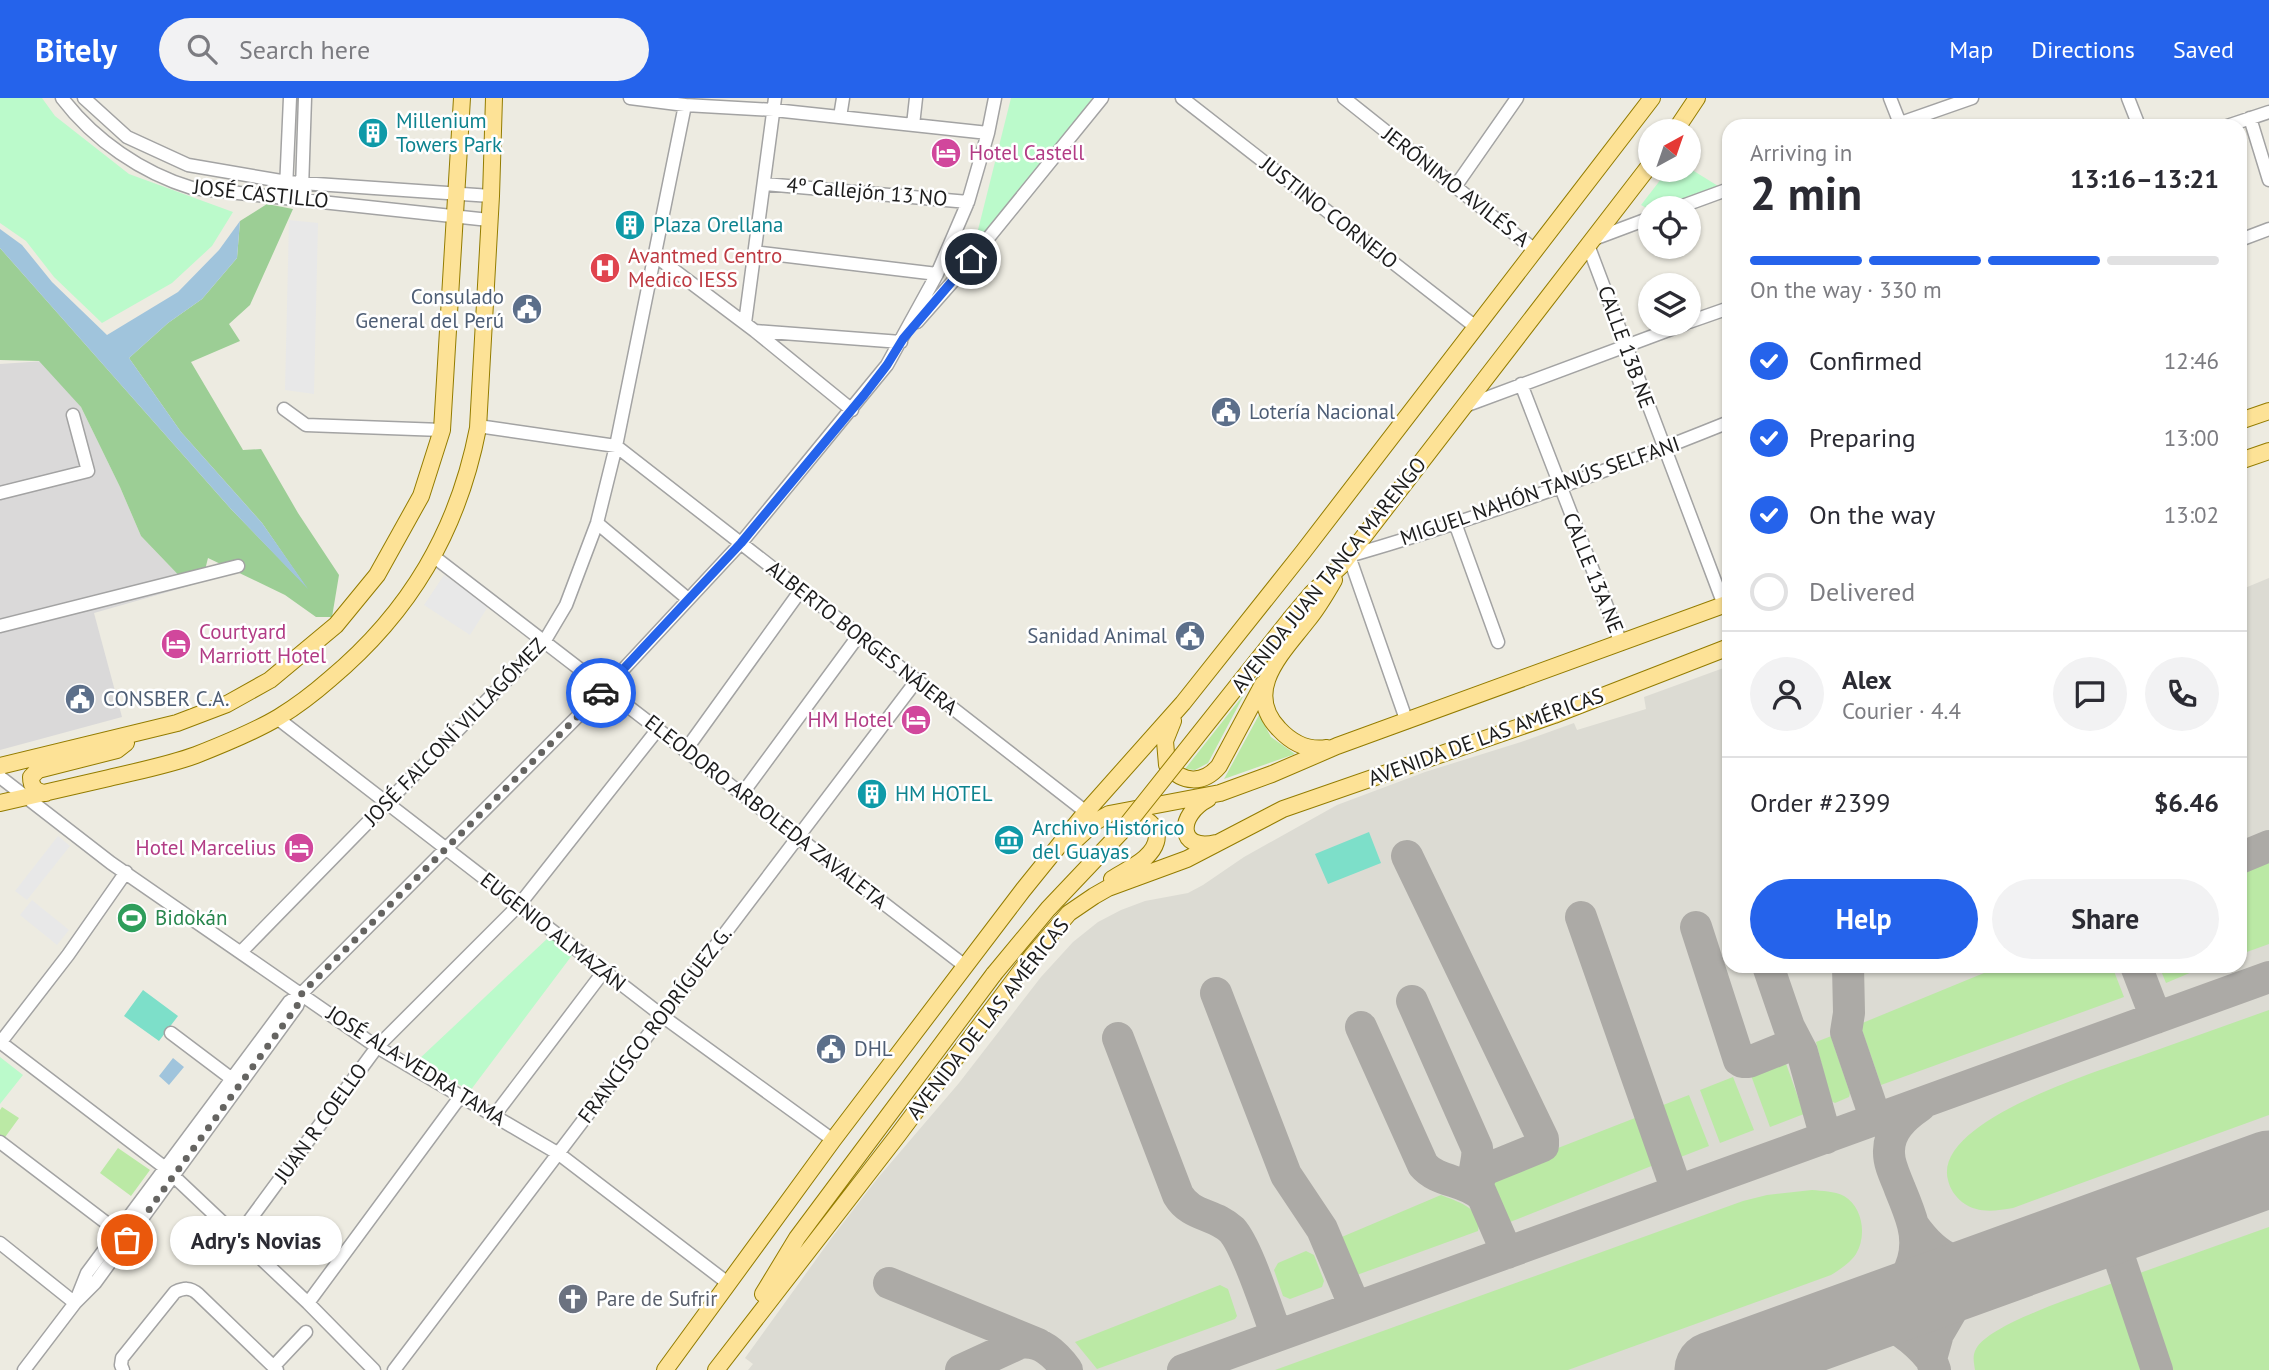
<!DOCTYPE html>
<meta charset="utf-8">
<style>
:root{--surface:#fff;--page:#f2f2f3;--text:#2b2b33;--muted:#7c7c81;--line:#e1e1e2;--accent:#2563eb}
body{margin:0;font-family:"PT Sans",sans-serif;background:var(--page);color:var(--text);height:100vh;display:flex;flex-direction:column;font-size:26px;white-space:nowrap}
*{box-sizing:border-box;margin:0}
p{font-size:23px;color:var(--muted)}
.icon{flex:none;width:38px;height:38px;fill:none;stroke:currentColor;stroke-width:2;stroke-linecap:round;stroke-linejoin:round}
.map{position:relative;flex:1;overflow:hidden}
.details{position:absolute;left:1722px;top:21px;width:525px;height:854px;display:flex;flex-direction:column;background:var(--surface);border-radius:21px;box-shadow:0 2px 5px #0004}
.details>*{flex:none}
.needle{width:46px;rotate:40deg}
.buttons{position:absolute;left:1638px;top:21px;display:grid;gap:14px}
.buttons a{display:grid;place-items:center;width:63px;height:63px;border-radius:50%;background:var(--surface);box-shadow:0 2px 5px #0004;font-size:35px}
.pin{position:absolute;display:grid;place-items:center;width:60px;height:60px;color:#fff;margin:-30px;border:4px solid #fff;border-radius:50%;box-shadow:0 2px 7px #0007}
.courier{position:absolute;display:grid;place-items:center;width:70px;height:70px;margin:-35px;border:5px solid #2563eb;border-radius:50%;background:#fff;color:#222;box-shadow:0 2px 9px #0007}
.bubble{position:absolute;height:49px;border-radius:24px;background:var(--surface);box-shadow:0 2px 5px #0004;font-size:23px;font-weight:800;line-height:49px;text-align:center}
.overview em{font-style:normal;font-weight:800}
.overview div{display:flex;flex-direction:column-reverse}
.overview{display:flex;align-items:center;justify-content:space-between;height:119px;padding:0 28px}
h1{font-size:46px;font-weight:800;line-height:52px}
.bar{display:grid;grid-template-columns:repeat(4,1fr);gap:10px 7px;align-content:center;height:84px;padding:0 28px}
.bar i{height:9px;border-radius:5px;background:var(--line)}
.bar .active{background:var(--accent)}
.bar p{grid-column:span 4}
.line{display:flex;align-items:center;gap:18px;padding:0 28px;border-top:2px solid var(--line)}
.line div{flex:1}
.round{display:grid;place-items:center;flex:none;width:74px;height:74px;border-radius:37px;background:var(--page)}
ol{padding:0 28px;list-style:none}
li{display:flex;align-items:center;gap:21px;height:77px}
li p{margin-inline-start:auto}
li .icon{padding:7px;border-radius:50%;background:var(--accent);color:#fff;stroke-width:4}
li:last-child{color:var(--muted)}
li i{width:38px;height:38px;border:4px solid var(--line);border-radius:50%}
.action{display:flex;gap:14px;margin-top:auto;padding:14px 28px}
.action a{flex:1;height:80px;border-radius:42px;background:var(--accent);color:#fff;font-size:28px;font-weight:800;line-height:80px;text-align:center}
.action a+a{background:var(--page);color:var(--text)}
header{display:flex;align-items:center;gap:42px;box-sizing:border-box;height:98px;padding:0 35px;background:var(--accent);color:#fff}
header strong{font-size:33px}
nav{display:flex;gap:38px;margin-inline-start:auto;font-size:24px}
.search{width:490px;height:63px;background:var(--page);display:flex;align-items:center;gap:18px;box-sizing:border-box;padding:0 24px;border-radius:38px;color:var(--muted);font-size:26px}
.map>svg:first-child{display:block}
.residential{fill:#dad9d9}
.airport{fill:#dcdbd3}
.grass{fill:#bbe9a5}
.forest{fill:#9cce95}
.park{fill:#bbfacb}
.pitch{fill:#7ddfc9}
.parking{fill:#e8e8e8}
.water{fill:#a0c4dc}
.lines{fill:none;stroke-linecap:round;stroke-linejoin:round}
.taxiway{stroke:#acaaa6;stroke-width:32}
.runway{stroke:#acaaa6;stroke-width:77}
.minor-casing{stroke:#a3a3a3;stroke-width:15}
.major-casing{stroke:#937c00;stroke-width:18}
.minor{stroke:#fff;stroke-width:12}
.major{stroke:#fde296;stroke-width:16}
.major-bridge-casing{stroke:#937c00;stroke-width:18;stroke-linecap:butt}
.major-bridge{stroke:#fde296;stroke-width:16}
.done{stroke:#656461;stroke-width:7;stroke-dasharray:0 12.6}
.route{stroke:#2563eb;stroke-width:9}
.labels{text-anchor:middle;stroke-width:5;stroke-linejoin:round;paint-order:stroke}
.culture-label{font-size:21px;fill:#0d838f;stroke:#fff;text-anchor:start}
.hotel-label{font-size:21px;fill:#b23c85;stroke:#fff;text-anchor:start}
.street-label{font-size:21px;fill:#1c1c1c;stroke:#fff}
.health-label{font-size:21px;fill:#be3a42;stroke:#fff;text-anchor:start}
.service-label{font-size:21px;fill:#4e5e75;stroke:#fff;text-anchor:start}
.leisure-label{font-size:21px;fill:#27864d;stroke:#fff;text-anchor:start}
.worship-label{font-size:21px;fill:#5b616d;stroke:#fff;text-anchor:start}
</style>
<header>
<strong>Bitely</strong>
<div class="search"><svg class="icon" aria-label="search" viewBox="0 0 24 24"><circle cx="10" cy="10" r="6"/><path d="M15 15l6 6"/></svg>Search here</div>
<nav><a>Map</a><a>Directions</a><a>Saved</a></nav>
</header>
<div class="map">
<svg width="2269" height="1272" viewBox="0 0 2269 1272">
<rect width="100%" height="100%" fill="#edebe1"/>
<!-- residential -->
<path class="residential" d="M44 263 81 309 120 389 141 438 189 488 94 515 122 619 0 652V266Z"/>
<!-- airport -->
<path class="airport" d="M2269 480V1272H748L753 1266 745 1260 833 1138 877 1081 959 985 1041 879 1073 844 1098 824 1121 812 1145 803 1188 795 1203 787 1244 759 1337 707 1425 674 1521 644 1574 625 1577 632 1646 611 1644 599 1729 568V868H2240V492Z"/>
<!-- grass -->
<path class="grass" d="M1245 595 1208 665 1195 672 1185 671Z
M1259 617 1271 639 1295 656 1224 681Z
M2269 758V846L2244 855 2240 845V769Z
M2001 868H2112L2124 899 1881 987 1860 926Z
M2159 868H2190L2192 874 2166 885Z
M2269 912V1017L2013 1110C1995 1113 1978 1116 1962 1104 1955 1098 1950 1091 1948 1082 1932 1023 2102 972 2143 957 2185 942 2227 927 2269 912Z
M1834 937 1832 942 1850 995 1849 999 1835 1005 1831 1003 1816 944Z
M1784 960 1804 1016 1770 1029 1749 972Z
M1733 979 1754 1032 1720 1045 1700 992Z
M1689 997 1709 1048 1678 1060 1658 1009Z
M2 1009 19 1020 3 1042 0 1040V1012Z
M1635 1020 1654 1067 1500 1128 1481 1080Z
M118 1050 150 1072 131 1098 100 1075Z
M1812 1092C1822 1093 1834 1093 1844 1098 1863 1109 1867 1138 1856 1156 1850 1165 1839 1172 1831 1177L1568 1272H1275L1743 1103 1767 1097Z
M1441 1097C1458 1104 1483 1110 1478 1133L1354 1178 1337 1141Z
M2269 1129V1272H2171L2137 1176Z
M1306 1153 1314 1157 1324 1183 1322 1189 1290 1201 1283 1198 1274 1172 1278 1165Z
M2115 1184 2146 1272H1975C1974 1264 1972 1258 1976 1251 1990 1225 2085 1196 2115 1184Z
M1220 1187 1228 1191 1237 1218 1235 1221 1097 1271 1075 1244Z"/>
<!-- forest -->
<path class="forest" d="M267 106 293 111 250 207 229 226 240 243 191 264 243 352 261 351 298 415 339 477 332 519H316L285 497 208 460 203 480 189 488 141 438 120 389 81 309 39 263 0 262V150L231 411 304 486 262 425 181 334 129 260 168 225 202 201 237 160 240 123Z"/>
<!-- park -->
<path class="park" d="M0 0H42L55 18 129 76 233 114 212 148 172 185 102 225 54 179 26 143 0 125Z
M1011 0H1093L971 160Z
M1689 70 1718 88 1663 110 1650 112 1641 107 1668 72Z
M549 839 573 856 470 993 418 962Z
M0 959 23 977 0 1006Z"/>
<!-- pitch -->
<path class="pitch" d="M1369 734 1381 765 1328 786 1315 756Z
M143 892 178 918 159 943 124 918Z"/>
<!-- parking -->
<path class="parking" d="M289 122 318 125 314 296 285 292Z
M444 477 489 507 470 537 424 507Z
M58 738 70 748 27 802 15 793Z
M32 802 69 832 57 847 20 817Z"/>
<!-- water -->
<path class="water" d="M240 123 237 160 202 201 168 225 129 260 181 334 262 425 308 491 231 411 0 150V131L22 147 52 184 107 237 178 194 219 152Z
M173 960 184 969 169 987 159 978Z"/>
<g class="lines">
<!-- taxiway -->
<path class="taxiway" d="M1407 758 1543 1041V1048L1484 1072 1477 1085
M2240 760 2269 748
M1581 819 1677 1093
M1696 829 1739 962 1742 964H1749L1789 948H1796L1801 952
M1768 868 1789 929 1802 954 1826 1040
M1848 868 1849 915 1846 934 1876 1022
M2136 868 2156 920
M1216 895 1286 1077 1322 1131 1355 1209
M1412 903 1477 1050C1479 1061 1473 1070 1475 1081L1507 1155
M1361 929 1423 1067C1438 1085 1465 1081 1482 1098
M1118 940 1178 1097C1191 1119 1214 1115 1232 1132 1248 1150 1267 1213 1277 1238
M1913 1127C1938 1163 1964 1173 2007 1166
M2109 1129 2157 1272
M889 1185 1038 1246
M1868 1216C1899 1197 1923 1166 1913 1127 1910 1115 1905 1103 1900 1091 1896 1080 1889 1067 1889 1055 1888 1033 1904 1019 1920 1008
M1868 1216C1893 1227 1913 1239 1931 1261
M961 1272 1020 1245C1041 1242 1055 1256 1067 1272
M1183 1272 2269 879
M1935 1272 1931 1261 1938 1236 1972 1178"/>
<!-- runway -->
<path class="runway" d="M1713 1272 2269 1071"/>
<!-- minor casing -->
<g class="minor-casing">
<path id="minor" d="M62 0C94 42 142 75 192 90L489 122
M84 0 127 39 188 67 287 84 491 98
M630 0 685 7 774 12 988 35
M1182 0 1477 230
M1344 0 1536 153
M1890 0 1901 28
M2128 0 2139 28
M840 19 843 0
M2250 20 2269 82
M913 27 916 0
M1892 28 1972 0
M2227 28 2269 14
M765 86 968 104
M1455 89 1517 0
M286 91 290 0
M302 91 305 0
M1677 110 1729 91
M1594 141 1650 120
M2240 142 2269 131
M1588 147 1724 507
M754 154 937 176
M654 157 755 233 852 312
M917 224 955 181 1102 0
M1689 224 1729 210
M745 225 775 0
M755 233 901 244
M1521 286 1621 545
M1465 308 1685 226
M284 311 306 327 442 332
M478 328 616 348 1086 714
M0 395 88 373 73 317
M597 425 688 501
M1455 425 1498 544
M433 458 965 868
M0 528 238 468
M277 620 669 923 833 1042
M1407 624 1349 458C1478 421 1605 374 1729 324
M685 653 801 492
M0 679 111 765 377 949 559 1056 729 1186
M742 696 859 537
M241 854 544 544 566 507 597 425 616 348 685 7
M171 935 232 981
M0 944 164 1069 308 1205 374 1272
M0 945 68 857 126 774
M494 1018 604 873
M0 1044 117 1133
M238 1138 377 949 519 807 658 631
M0 1145 75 1205
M75 1205 87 1175 289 904 302 895 605 591 741 445 887 267 937 176 968 104 988 35 995 0
M308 1205 460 999
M274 1268 306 1234
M24 1272 75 1205 95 1185 297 908 302 895
M123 1272 121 1267 122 1260 175 1194C184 1190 190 1189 198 1196L277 1272
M394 1272 917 582"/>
</g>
<!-- major casing -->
<g class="major-casing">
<path id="major" d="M1675 33 1697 0
M2240 323 2269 313
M2240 363 2269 353
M1291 520 1312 495 1341 468 1650 67
M1173 623 1165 643 1167 667C1182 685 1203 687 1219 668L1263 586
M1327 650C1308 653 1292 645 1279 631 1242 593 1283 554 1307 523 1318 510 1326 496 1334 482
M0 668 177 625 227 606 270 582 336 527 377 477 421 398 442 332 462 0
M46 695C36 694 31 690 31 679L38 672 117 652 126 645
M1208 701C1177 717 1177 754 1216 745
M0 705C36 697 73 688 109 680 138 673 169 667 196 657 224 646 254 634 279 619 297 608 314 595 330 581 410 514 458 433 478 330L491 98 494 0
M1071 746 1095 724 1109 716 1220 695 1272 676 1337 648 1729 505
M1112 781C1123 774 1136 768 1145 760 1169 738 1153 718 1126 716
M763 1196 797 1140 994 876
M665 1272 833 1042 1023 792 1086 714 1183 605 1303 454 1652 0
M716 1272 898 1037 1032 858 1069 815 1094 798 1108 790 1187 761 1283 711 1554 617 1729 549"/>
</g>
<!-- minor -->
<use href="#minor" class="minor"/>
<!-- major -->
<use href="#major" class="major"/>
<!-- major-bridge casing -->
<g class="major-bridge-casing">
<path id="major-bridge" d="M994 876 1048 811 1121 734 1291 520"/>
</g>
<!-- major-bridge -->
<use href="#major-bridge" class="major-bridge"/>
</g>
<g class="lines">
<!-- done -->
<path class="done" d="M127 1142 297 908 302 895 601 595"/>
<!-- route -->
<path class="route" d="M601 595 741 445 864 297 887 267 903 241 971 161"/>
</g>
<!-- icons -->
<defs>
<g id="building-disc" transform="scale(1.575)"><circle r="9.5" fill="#0f9aa8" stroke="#fff"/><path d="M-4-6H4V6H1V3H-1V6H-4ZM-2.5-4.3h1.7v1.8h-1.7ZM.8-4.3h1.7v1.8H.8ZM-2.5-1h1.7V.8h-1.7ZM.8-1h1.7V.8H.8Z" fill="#fff"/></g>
<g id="hotel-disc" transform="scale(1.575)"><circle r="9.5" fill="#d1479c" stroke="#fff"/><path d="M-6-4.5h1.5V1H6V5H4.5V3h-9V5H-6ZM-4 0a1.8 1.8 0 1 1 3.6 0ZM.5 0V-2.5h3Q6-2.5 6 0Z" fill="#fff"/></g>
<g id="hospital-disc" transform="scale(1.575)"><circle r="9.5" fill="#e0444e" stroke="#fff"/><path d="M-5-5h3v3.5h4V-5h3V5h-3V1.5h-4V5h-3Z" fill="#fff"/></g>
<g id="civic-disc" transform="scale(1.575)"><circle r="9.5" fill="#5c6f8a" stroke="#fff"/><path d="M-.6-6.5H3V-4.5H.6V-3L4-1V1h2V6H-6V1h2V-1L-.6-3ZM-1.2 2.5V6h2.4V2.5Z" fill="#fff"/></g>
<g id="museum-disc" transform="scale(1.575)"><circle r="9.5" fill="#0f9aa8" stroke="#fff"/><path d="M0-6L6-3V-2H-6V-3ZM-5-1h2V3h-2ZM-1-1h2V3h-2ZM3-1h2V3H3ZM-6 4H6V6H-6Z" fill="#fff"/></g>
<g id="stadium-disc" transform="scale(1.575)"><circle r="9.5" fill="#2e9e5b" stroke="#fff"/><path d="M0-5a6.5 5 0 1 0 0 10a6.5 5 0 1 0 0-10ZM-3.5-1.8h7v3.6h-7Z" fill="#fff"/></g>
<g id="church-disc" transform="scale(1.575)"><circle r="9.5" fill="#6b7280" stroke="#fff"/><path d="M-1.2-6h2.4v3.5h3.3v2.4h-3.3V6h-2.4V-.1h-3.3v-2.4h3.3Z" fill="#fff"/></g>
</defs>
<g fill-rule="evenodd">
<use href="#building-disc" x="373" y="35"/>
<use href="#hotel-disc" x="946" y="55"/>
<use href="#building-disc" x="630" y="127"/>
<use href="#hospital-disc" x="605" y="170"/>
<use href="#civic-disc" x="527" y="211"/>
<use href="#civic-disc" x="1226" y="314"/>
<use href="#civic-disc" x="1190" y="538"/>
<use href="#hotel-disc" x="176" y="546"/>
<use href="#civic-disc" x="80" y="601"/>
<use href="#hotel-disc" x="916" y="622"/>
<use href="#building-disc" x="872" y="696"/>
<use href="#museum-disc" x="1009" y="742"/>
<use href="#hotel-disc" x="299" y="750"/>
<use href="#stadium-disc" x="132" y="820"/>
<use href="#civic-disc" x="831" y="951"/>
<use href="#church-disc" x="573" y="1201"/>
</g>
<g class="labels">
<!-- culture labels -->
<g class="culture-label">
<text x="396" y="30">Millenium<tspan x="396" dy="24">Towers Park</tspan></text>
<text x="653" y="134">Plaza Orellana</text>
<text x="895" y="703">HM HOTEL</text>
<text x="1032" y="737">Archivo Histórico<tspan x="1032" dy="24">del Guayas</tspan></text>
</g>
<!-- hotel labels -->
<g class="hotel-label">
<text x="969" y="62">Hotel Castell</text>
<text x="199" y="541">Courtyard<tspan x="199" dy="24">Marriott Hotel</tspan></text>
<text x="893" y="629" text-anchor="end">HM Hotel</text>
<text x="276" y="757" text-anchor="end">Hotel Marcelius</text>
</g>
<!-- street labels -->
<g class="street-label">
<text transform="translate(1456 89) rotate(38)" y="7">JERÓNIMO AVILÉS A</text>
<text transform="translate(867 94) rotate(5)" y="7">4º Callejón 13 NO</text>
<text transform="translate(261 96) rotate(6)" y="7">JOSÉ CASTILLO</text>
<text transform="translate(1329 115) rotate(38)" y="7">JUSTINO CORNEJO</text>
<text transform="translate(1626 249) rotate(70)" y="7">CALLE 13B NE</text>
<text transform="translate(1540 393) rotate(-19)" y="7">MIGUEL NAHÓN TANÚS SELFANI</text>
<text transform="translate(1593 475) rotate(68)" y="7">CALLE 13A NE</text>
<text transform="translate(1329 477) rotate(-51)" y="7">AVENIDA JUAN TANCA MARENGO</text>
<text transform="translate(862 540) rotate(38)" y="7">ALBERTO BORGES NÁJERA</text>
<text transform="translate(455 634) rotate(-46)" y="7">JOSÉ FALCONÍ VILLAGÓMEZ</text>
<text transform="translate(1486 639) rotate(-20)" y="7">AVENIDA DE LAS AMÉRICAS</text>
<text transform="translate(766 714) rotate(38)" y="7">ELEODORO ARBOLEDA ZAVALETA</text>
<text transform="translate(553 834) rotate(38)" y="7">EUGENIO ALMAZÁN</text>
<text transform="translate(988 921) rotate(-52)" y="7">AVENIDA DE LAS AMÉRICAS</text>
<text transform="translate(655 927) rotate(-53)" y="7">FRANCÍSCO RODRÍGUEZ G.</text>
<text transform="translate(416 968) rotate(32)" y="7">JOSÉ ALA-VEDRA TAMA</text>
<text transform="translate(321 1025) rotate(-54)" y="7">JUAN R COELLO</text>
</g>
<!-- health labels -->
<g class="health-label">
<text x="628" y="165">Avantmed Centro<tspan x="628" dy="24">Medico IESS</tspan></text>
</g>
<!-- service labels -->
<g class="service-label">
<text x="504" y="206" text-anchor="end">Consulado<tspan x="504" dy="24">General del Perú</tspan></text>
<text x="1249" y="321">Lotería Nacional</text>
<text x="1167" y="545" text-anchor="end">Sanidad Animal</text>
<text x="103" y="608">CONSBER C.A.</text>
<text x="854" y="958">DHL</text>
</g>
<!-- leisure labels -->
<g class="leisure-label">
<text x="155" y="827">Bidokán</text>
</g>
<!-- worship labels -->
<g class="worship-label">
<text x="596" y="1208">Pare de Sufrir</text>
</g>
</g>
</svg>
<div class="buttons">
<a><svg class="needle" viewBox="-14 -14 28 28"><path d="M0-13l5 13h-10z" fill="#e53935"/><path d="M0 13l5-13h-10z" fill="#7c7c81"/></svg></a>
<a><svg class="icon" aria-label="locate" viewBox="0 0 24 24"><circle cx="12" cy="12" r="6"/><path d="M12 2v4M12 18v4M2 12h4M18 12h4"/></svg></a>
<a><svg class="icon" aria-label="layers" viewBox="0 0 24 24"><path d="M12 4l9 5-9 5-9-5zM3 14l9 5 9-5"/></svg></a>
</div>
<div class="pin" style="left:127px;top:1142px;background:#ea580c"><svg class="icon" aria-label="bag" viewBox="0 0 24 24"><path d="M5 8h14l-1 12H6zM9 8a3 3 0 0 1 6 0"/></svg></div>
<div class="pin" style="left:971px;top:161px;background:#1f2937"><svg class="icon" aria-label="home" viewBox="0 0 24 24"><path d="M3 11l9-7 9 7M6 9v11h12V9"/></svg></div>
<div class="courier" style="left:601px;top:595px"><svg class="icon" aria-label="car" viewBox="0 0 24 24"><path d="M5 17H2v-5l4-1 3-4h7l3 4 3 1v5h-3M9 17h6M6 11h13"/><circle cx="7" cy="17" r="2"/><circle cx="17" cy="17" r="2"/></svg></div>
<div class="bubble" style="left:170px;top:1118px;width:172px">Adry's Novias</div>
<section class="details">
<div class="overview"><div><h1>2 min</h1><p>Arriving in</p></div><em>13:16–13:21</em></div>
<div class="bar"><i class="active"></i><i class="active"></i><i class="active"></i><i></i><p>On the way · 330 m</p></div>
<ol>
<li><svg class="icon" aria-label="check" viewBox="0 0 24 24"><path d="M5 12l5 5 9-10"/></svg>Confirmed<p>12:46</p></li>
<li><svg class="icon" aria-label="check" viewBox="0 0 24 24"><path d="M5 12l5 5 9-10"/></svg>Preparing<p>13:00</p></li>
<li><svg class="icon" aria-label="check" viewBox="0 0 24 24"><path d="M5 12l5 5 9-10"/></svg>On the way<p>13:02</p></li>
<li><i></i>Delivered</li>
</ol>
<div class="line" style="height:126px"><a class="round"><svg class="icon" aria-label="person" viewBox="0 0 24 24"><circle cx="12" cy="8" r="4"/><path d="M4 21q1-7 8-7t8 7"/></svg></a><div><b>Alex</b><p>Courier · 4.4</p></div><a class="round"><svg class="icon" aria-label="chat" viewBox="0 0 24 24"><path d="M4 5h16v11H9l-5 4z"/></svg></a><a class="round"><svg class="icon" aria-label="phone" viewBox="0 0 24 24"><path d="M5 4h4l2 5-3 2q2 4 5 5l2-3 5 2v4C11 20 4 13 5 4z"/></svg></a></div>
<div class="line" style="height:91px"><div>Order #2399</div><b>$6.46</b></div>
<div class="action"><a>Help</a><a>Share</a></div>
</section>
</div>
